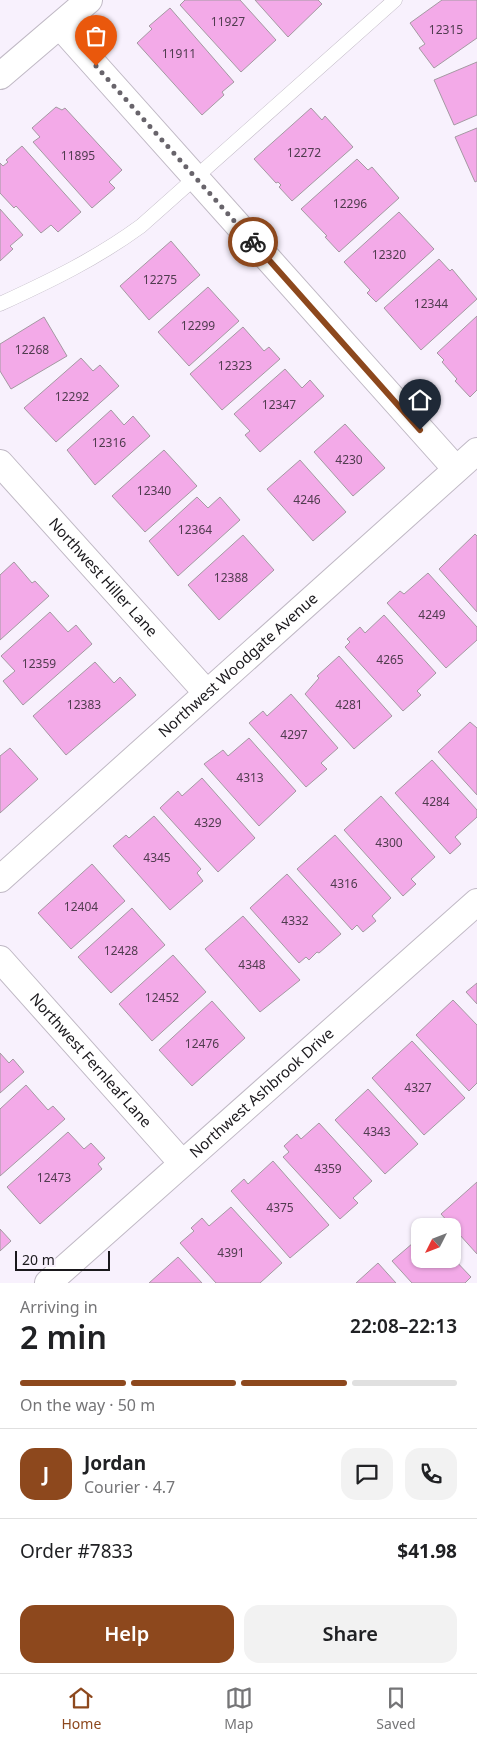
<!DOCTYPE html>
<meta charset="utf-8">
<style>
:root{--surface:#fff;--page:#f2f2f2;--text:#202124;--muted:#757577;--line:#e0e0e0;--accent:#8d481d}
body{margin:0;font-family:"Noto Sans",sans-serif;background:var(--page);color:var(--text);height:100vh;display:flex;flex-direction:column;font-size:19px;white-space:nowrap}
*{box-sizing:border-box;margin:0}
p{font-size:16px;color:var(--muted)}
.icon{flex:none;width:28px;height:28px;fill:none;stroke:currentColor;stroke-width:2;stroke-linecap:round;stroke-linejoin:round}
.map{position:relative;height:1283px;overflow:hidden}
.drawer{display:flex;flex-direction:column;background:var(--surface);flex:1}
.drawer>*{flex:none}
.needle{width:32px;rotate:228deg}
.buttons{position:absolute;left:411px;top:1218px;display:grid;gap:10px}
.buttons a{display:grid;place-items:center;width:50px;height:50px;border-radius:10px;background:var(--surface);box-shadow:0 1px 4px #0004;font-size:25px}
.scale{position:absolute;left:15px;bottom:12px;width:95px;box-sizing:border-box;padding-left:5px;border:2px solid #1a181c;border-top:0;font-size:14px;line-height:18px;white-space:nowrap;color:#1a181c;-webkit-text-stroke:4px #f8f1fd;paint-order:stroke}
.pin{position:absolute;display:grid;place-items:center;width:42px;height:42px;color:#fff;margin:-51px -21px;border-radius:50% 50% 50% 0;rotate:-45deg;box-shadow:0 0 5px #0007}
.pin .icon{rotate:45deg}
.courier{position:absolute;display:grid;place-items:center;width:50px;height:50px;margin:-25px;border:4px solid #8d481d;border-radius:50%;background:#fff;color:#222;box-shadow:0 1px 6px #0007}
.overview em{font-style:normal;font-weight:600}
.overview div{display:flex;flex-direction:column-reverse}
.overview{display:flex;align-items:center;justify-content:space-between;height:85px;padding:0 20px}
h1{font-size:32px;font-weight:600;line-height:38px}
.bar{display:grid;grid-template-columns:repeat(4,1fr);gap:8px 5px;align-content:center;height:60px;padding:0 20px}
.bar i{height:6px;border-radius:4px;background:var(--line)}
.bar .current{background:var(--accent)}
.bar p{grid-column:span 4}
.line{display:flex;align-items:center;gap:12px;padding:0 20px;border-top:1px solid var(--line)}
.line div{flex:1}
.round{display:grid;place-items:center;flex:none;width:52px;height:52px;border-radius:15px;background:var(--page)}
.cta{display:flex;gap:10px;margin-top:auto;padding:10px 20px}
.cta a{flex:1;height:58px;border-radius:15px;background:var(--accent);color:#fff;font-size:20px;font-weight:600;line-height:58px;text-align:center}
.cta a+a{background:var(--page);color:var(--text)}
.tabs{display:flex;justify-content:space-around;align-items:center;height:70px;border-top:1px solid var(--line);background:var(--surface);font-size:14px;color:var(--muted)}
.tabs a{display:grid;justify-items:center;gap:2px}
.tabs .current{color:var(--accent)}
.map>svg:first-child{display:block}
.building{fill:#f3aae8;stroke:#a499a2}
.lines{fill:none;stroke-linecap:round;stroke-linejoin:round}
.service-casing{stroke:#c0b9c5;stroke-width:15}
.minor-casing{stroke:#c0b9c5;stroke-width:28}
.service{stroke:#fff;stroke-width:14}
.minor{stroke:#fff;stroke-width:26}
.done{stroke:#68646b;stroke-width:5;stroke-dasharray:0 9}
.route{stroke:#8d481d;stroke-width:6}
.labels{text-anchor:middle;stroke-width:4;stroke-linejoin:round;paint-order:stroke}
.number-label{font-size:12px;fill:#503c4f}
.street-label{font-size:15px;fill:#1a181c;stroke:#f8f1fd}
</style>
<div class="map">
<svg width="477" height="1283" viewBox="0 0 477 1283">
<rect width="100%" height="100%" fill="#f8f1fd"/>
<!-- building -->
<path class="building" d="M185 0H240L276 40 241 72 180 5Z
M255 0H318L322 4 288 37Z
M442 0H477V38L434 68 419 48 425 44 410 23Z
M170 8 234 82 222 92 224 95 202 115 137 43 152 29 149 26Z
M477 62V115L454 125 434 80Z
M56 107 62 110 65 108 122 170 109 182 115 188 92 208 33 142 40 137 32 128Z
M311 108 322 120 325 116 353 147 292 201 279 187 281 185 278 182 276 183 254 159Z
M477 128V181L475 182 455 137Z
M22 146 81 212 58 232 51 225 41 233 16 206 14 208 0 193V163L3 166 8 162 6 160Z
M357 159 368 170 372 167 399 198 339 252 325 237 327 236 301 209Z
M0 209 23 235 10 246 13 249 0 261Z
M399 212 434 249 376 302 367 293 370 290 344 262Z
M171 241 200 275 149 320 120 286Z
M439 259 450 271 452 269 477 299 421 350 384 308Z
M208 287 239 321 189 366 158 332Z
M477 316V390L470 397 455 381 457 379 442 362 444 360 437 353Z
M44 317 67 356 11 389 0 371V344Z
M243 327 264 351 269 347 280 359 222 410 190 374Z
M81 358 93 371 100 365 119 386 56 442 24 408Z
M285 369 302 388 310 380 324 396 260 452 245 435 250 431 234 414Z
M111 410 124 425 133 416 150 436 95 485 67 450Z
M345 424 385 468 353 496 314 452Z
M164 450 197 486 145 532 112 496Z
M300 460 346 512 313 541 267 489Z
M197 497 208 508 220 497 240 520 178 576 149 541Z
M475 534 477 536V612L439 569Z
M243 535 274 570 219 620 188 585Z
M14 562 32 583 35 581 49 596 0 640V575Z
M428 573 477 627V640L446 668 387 603 400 591 404 594Z
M50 612 68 632 76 625 92 644 23 705 3 681 15 671 1 656Z
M384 615 436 673 417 691 421 695 403 711 345 647 350 642 347 639 360 627 365 633Z
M339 656 392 716 354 749 305 694 319 678 317 676Z
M95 662 114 683 120 677 136 695 66 755 33 716Z
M291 694 338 748 321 763 327 769 306 787 249 723 263 711 267 716Z
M470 722 477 728V795L438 752Z
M249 738 296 791 259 826 204 764 223 750 228 756Z
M10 748 38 779 0 813V756Z
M432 760 477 810V817L455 837 461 844 450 854 395 793Z
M202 778 255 838 218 872 160 808 178 791 182 796Z
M381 796 435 857 411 879 416 884 403 896 344 830Z
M154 816 201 869 197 873 203 881 170 910 113 846 126 835 129 838Z
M335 835 391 898 372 916 376 921 363 932 357 925 352 930 297 869Z
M92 864 125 901 71 949 38 913Z
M287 874 341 934 319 953 317 952 309 960 306 957 299 963 250 908Z
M132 908 165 945 111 993 78 957Z
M243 916 300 980 260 1012 205 949Z
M173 955 206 992 152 1041 119 1004Z
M477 983V1004L466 992Z
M453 1000 477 1025V1083L469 1091 416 1035Z
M212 1001 245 1038 192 1086 159 1050Z
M412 1041 465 1098 424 1135 372 1078Z
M0 1053 9 1063 13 1059 24 1072 0 1093Z
M26 1085 48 1110 53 1106 65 1119 0 1176V1109Z
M368 1089 418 1144 385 1174 335 1120Z
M319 1123 372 1181 353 1198 358 1203 340 1219 283 1157 289 1152 284 1146 297 1134 301 1139Z
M68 1132 84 1149 91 1143 105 1158 98 1164 102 1169 40 1224 7 1187Z
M273 1161 329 1225 290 1258 231 1191 244 1179 248 1184Z
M477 1182V1254L441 1214Z
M231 1207 282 1263 260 1283H216L180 1243 194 1231 191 1228 202 1218 209 1226Z
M0 1229 11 1241 0 1251Z
M420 1237V1259H452V1257L471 1277 465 1283H412L392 1261Z
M178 1257 202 1283H149Z
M378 1263 396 1283H356Z"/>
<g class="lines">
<!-- service casing -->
<g class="service-casing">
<path id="service" d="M0 304C50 281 96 259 141 226L395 0"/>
</g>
<!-- minor casing -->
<g class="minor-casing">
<g id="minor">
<path d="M60 26 456 469"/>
<path d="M0 76 89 0"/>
<path id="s1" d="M0 463 206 692"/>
<path id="s2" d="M0 879 477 451"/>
<path id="s3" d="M0 959 182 1163"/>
<path id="s4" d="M48 1283 477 902"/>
</g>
</g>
<!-- service -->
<use href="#service" class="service"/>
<!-- minor -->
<use href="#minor" class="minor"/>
</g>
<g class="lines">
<!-- done -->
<path class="done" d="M96 66 253 242"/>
<!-- route -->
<path class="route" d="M253 242 420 430"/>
</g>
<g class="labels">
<!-- number labels -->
<g class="number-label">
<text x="228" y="26">11927</text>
<text x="446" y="34">12315</text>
<text x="179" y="58">11911</text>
<text x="304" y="157">12272</text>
<text x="78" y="160">11895</text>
<text x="350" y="208">12296</text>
<text x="389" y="259">12320</text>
<text x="160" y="284">12275</text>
<text x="431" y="308">12344</text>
<text x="198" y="330">12299</text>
<text x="32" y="354">12268</text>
<text x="235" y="370">12323</text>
<text x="72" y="401">12292</text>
<text x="279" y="409">12347</text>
<text x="109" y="447">12316</text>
<text x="349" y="464">4230</text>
<text x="154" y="495">12340</text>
<text x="307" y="504">4246</text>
<text x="195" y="534">12364</text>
<text x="231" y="582">12388</text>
<text x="432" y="619">4249</text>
<text x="390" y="664">4265</text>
<text x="39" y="668">12359</text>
<text x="84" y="709">12383</text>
<text x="349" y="709">4281</text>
<text x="294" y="739">4297</text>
<text x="250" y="782">4313</text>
<text x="436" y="806">4284</text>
<text x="208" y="827">4329</text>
<text x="389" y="847">4300</text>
<text x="157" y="862">4345</text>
<text x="344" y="888">4316</text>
<text x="81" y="911">12404</text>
<text x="295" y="925">4332</text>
<text x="121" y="955">12428</text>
<text x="252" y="969">4348</text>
<text x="162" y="1002">12452</text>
<text x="202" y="1048">12476</text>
<text x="418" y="1092">4327</text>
<text x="377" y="1136">4343</text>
<text x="328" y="1173">4359</text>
<text x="54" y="1182">12473</text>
<text x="280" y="1212">4375</text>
<text x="231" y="1257">4391</text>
</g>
<!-- street labels -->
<g class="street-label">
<text dy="5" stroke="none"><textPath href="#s1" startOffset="154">Northwest Hiller Lane</textPath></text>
<text dy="5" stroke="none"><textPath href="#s2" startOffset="320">Northwest Woodgate Avenue</textPath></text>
<text dy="5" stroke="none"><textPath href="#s3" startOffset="136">Northwest Fernleaf Lane</textPath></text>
<text dy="5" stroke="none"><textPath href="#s4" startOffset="286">Northwest Ashbrook Drive</textPath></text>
</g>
</g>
</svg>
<div class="buttons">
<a><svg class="needle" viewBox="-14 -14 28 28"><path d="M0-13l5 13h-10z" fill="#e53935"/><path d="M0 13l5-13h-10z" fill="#757577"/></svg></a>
</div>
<div class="scale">20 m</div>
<div class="pin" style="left:96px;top:66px;background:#ea580c"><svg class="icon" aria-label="bag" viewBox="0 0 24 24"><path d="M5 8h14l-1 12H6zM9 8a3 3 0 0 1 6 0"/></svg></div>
<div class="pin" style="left:420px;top:430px;background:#1f2937"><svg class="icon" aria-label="home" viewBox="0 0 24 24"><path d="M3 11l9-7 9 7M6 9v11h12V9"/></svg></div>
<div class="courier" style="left:253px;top:242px"><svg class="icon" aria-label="bike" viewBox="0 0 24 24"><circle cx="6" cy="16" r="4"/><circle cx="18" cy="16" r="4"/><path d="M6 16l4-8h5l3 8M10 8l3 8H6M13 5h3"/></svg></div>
</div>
<section class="drawer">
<div class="overview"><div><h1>2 min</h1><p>Arriving in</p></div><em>22:08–22:13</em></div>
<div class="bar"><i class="current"></i><i class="current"></i><i class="current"></i><i></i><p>On the way · 50 m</p></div>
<div class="line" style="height:90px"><b class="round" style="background:var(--accent);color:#fff">J</b><div><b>Jordan</b><p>Courier · 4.7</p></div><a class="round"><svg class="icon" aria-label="chat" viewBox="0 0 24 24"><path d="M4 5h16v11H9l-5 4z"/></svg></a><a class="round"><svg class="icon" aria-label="phone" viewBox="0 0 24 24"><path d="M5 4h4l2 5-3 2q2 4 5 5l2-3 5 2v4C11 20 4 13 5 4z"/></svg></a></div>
<div class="line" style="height:65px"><div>Order #7833</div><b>$41.98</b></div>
<div class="cta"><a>Help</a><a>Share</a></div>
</section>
<nav class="tabs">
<a class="current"><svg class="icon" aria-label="home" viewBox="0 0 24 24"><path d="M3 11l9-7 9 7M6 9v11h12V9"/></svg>Home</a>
<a><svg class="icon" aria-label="map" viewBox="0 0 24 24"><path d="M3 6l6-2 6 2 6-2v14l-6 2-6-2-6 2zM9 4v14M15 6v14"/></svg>Map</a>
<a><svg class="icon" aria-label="saved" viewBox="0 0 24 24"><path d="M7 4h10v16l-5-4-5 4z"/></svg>Saved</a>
</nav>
